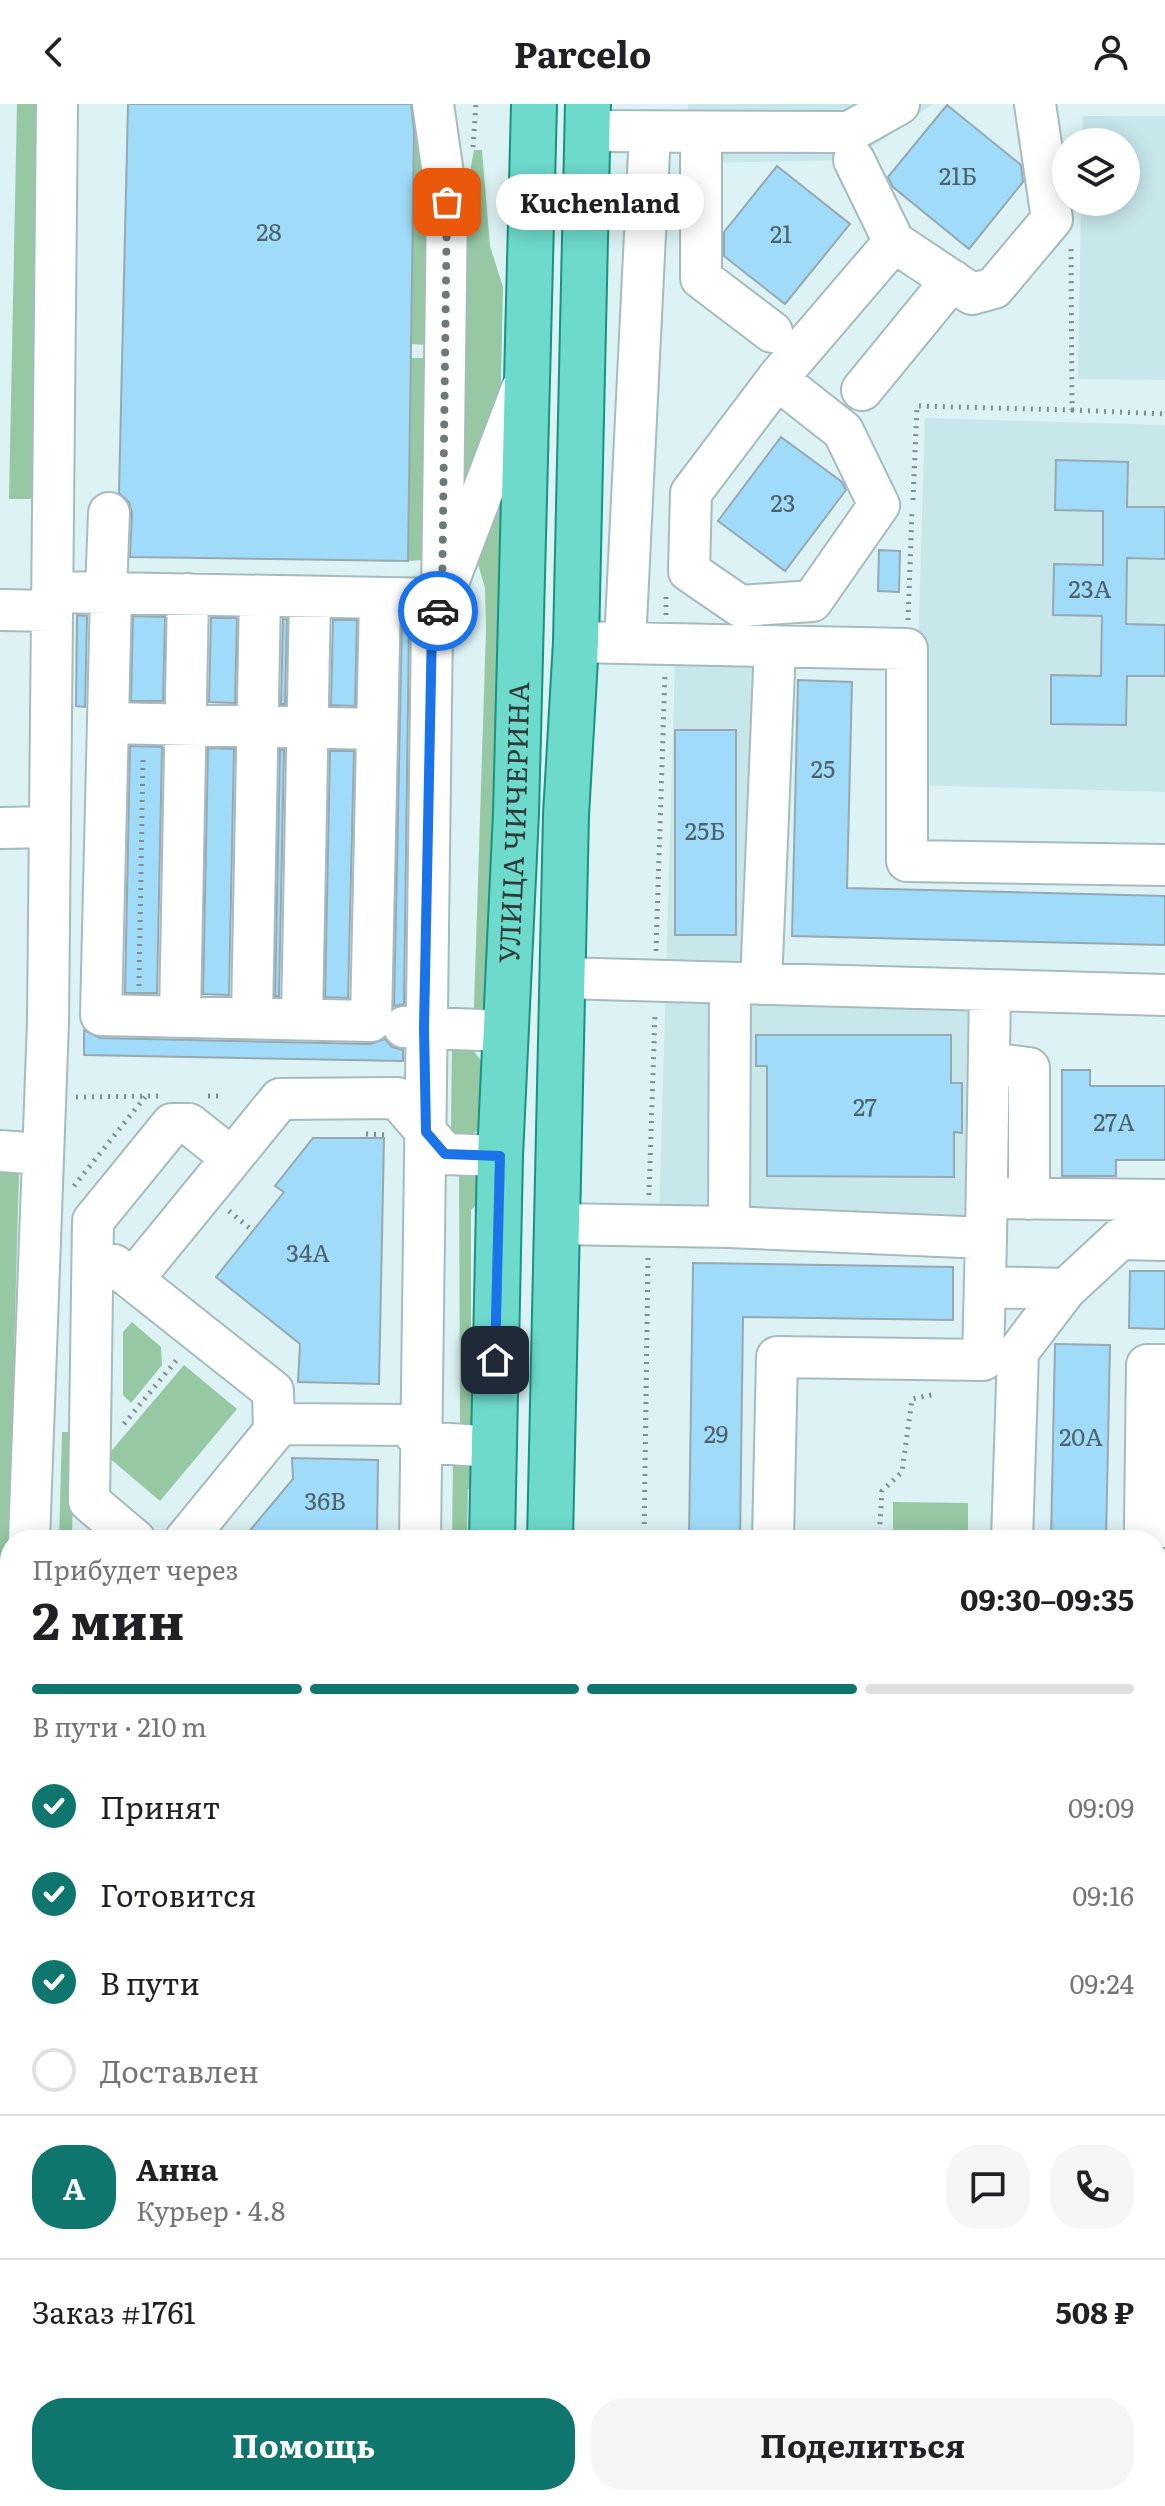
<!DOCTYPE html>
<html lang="ru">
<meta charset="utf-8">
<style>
:root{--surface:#fff;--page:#f6f6f6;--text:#202124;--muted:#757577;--line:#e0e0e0;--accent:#0f766e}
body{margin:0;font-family:Literata,serif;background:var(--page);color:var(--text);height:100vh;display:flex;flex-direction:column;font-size:30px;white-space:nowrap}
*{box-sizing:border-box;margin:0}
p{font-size:26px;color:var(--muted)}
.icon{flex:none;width:44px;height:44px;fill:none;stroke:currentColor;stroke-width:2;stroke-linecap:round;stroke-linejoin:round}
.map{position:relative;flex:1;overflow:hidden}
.sheet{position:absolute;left:0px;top:1426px;width:1166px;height:976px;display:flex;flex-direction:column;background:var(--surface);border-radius:32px 32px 0 0;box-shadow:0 4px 20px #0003}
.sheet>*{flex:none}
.tools{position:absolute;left:1052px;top:24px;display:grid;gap:16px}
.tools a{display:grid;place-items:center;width:88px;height:88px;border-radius:50%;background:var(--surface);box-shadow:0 4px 20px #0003;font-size:40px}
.pin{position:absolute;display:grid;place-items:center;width:68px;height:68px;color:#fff;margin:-34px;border-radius:16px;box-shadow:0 4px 12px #0006}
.courier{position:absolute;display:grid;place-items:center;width:80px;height:80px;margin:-40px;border:6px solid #1a73e8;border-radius:50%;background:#fff;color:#222;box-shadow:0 2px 10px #0007}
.bubble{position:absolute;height:56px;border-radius:28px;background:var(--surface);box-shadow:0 4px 20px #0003;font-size:26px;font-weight:700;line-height:56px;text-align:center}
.summary em{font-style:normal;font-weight:700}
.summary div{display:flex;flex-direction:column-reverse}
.summary{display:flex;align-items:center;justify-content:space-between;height:136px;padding:0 32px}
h1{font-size:52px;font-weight:700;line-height:60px}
.bar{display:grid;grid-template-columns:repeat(4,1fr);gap:12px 8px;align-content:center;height:96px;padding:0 32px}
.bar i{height:10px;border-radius:6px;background:var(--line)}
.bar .current{background:var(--accent)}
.bar p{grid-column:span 4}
.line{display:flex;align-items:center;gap:20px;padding:0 32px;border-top:2px solid var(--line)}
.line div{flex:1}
.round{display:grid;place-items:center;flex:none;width:84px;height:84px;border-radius:32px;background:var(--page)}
ol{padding:0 32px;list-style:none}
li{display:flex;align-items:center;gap:24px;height:88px}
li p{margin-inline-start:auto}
li .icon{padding:8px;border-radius:50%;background:var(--accent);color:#fff;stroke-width:4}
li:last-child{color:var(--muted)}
li i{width:44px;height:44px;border:4px solid var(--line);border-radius:50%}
.primary-button{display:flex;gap:16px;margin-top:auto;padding:16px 32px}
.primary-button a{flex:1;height:92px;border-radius:32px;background:var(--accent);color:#fff;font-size:32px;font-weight:700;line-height:92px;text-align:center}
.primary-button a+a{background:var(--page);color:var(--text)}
header{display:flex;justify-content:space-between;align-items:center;height:104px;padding:0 32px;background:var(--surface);font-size:36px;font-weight:700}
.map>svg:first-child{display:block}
.built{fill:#c8e7eb}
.green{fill:#96c8a3}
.building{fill:#a0dcfa;stroke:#97a8b1;stroke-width:2}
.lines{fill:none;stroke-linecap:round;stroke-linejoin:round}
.minor-casing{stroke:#a5bbbd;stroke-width:44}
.major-casing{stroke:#189282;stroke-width:48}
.path{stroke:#808e90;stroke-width:5;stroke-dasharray:2 6;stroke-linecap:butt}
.minor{stroke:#fff;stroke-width:40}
.major{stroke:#6ddacb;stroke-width:44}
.done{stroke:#6d7a7c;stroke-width:8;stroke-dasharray:0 14.4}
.route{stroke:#1a73e8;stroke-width:10}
.labels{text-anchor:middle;stroke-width:8;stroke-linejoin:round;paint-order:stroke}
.number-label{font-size:24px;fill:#4d626b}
.street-label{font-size:28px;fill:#313a3b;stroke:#f0feff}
</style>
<header><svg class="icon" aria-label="back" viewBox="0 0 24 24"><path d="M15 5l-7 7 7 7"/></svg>Parcelo<svg class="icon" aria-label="person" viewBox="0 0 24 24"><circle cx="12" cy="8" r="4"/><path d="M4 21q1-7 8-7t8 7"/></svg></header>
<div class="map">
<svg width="1165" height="2402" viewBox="0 0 1165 2402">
<rect width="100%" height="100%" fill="#dcf2f4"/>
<!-- built -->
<path class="built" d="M688 0H933L854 56 688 59Z
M1083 12H1165V276L1078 275 1081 98H1126V38H1082Z
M925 314 1165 321V688L914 681Z
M675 559 759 562 750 897 977 904 971 1124 659 1114Z"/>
<!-- green -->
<path class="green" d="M17 0H39L32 395H9Z
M414 17 432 101 429 241 411 240Z
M474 46H482L490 142 503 183 500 318 463 420 467 84Z
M411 254H431L423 456 408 457Z
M512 366 495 903 477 914 474 903 486 525 485 484 475 450Z
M452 937 472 945 486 963 479 1027 462 1033 451 1026Z
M459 1065 483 1072 477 1100 471 1106V1313L481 1322 460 1323Z
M0 1066 19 1067 0 1773Z
M132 1218 161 1243 162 1261 131 1299 123 1291V1228Z
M184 1261 237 1305 160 1397 107 1352Z
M62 1328H74L72 1436H59Z
M453 1359 478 1362 473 1385H468L467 1436H452Z
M893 1398 968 1399V1436H893Z
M1156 2035H1165V2083H1156Z
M1156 2268 1165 2269V2402H1142L1130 2392H1156Z"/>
<!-- building -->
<path class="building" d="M128 0H411L414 27 408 457 130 453 132 409 129 398 119 389Z
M947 1 1021 61 1023 78 969 145 893 83 888 73Z
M777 62 850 120 785 200 724 152V128Z
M781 333 842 378 846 386 785 467 718 417Z
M1056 356 1128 358 1127 403H1165V455L1127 454 1126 520 1165 521V572H1127L1126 621 1051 620V571L1101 572 1102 512 1053 511 1054 460 1103 461V407L1055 406Z
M879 446 900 447 899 488 878 487Z
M77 511 87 512 85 603 76 602Z
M133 512 165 513 163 597H131Z
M211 514H237L235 599 209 598Z
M283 515H287L285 600H281Z
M333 516H357L355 602 331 601Z
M402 517 405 524H409L404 900 394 902Z
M798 576 852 578 847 784 1165 792V841L792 832Z
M675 626H736V831H675Z
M130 642 162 643 157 889H125Z
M208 644 234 645 229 891 203 890Z
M280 646H284L279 892H275Z
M330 647H354L348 894 325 893Z
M84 926 100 934 370 940 385 935 392 943 403 946V957L84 951Z
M756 931H951V979H962V1029L954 1028V1073L767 1072V962H756Z
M1062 966H1090V982H1165V1056H1116V1072H1062Z
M313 1034H384L379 1280 298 1278 300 1240 216 1173 284 1088 275 1082Z
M693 1159 953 1163V1216L743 1213 740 1436H689Z
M1130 1167H1165V1225L1129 1224Z
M1055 1240 1110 1241 1106 1436H1051Z
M292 1354 378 1356 377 1436H242L293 1375Z"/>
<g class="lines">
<!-- minor casing -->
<g class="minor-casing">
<path id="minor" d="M587 27 849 28 899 0
M701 28V174L772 228
M854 56 894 138 972 190 994 184 1052 115 1035 0
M777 275 843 327 879 401 812 497 740 502 689 467 691 389 777 275 781 270 894 138
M862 286 952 176
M53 488 442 495 447 98 433 0
M106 488 109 409
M111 489 101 911 371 917 380 494
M0 506 52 507
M576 538 907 545V757L1165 761
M625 539 650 28
M108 619 377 625
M0 724 50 723
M562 874 1165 891
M761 880 775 542
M180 912 188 490
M252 914 260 492
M302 915 310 493
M404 923 507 927
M989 959 1029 964V1095
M0 1047 41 1050
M232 1054 280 995 397 994 445 1050 500 1052
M987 1094 1165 1096
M557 1120 729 1123 986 1134 983 1256 777 1253 773 1436
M729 1123 730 879
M986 1134 990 886
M114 1161 273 1287 274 1327 185 1436
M134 1174 232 1054 189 1020H172L93 1117 89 1397 135 1436
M985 1183 1066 1185
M1165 1261H1147L1145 1422 1165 1423
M288 1320 407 1321 422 1338 494 1343
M29 1436 48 918 57 0
M420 1436 432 521 522 284
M1012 1436 1018 1248 1066 1185 1120 1135 1165 1136
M1156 1552 1165 1553
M1156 1797H1165
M0 1908H10
M0 1984H10
M1156 2000H1165
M0 2124H10
M1156 2134H1165
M0 2189H10
M1156 2258H1165
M143 2392V2402
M176 2392 189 2402
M671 2402V2392
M800 2402 801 2392"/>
</g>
<!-- major casing -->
<g class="major-casing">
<g id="major">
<path id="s1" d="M492 1436 500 1052 516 709 534 0"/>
<path d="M550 1436 566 711 576 538 588 0"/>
<path d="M469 2402V2392"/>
<path d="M525 2402V2392"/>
</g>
</g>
<!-- path -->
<path class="path" d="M473 43 476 0
M1072 306 1165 310
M913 396 917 302 1072 306 1071 141
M666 511V489
M908 516 912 406
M656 847 665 569
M139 882 143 652
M208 992H223
M76 993 158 992
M366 1030 388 1031
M74 1082 145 993
M649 1091 655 909
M229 1107 253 1127
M124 1320 179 1253
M644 1436 648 1153
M879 1436 882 1387 902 1368 912 1295 936 1290
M1156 1916 1165 1917
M0 2076H10
M1156 2091H1165
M1156 2298 1165 2299
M400 2402 401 2392
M626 2402V2392
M889 2402 893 2392"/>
<!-- minor -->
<use href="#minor" class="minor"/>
<!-- major -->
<use href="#major" class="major"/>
</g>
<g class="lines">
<!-- done -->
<path class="done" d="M438 507 442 495 447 98"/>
<!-- route -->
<path class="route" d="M438 507 432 521 424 924 426 1028 445 1050 500 1052 495 1256"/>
</g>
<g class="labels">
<!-- number labels -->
<g class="number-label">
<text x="958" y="81">21Б</text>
<text x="269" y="137">28</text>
<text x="781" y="139">21</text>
<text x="783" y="408">23</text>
<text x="1090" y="494">23А</text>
<text x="823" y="674">25</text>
<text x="705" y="736">25Б</text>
<text x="865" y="1012">27</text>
<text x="1114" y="1027">27А</text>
<text x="308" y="1158">34А</text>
<text x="716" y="1339">29</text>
<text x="1081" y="1342">20А</text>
<text x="325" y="1406">36В</text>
</g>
<!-- street labels -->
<g class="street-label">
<text dy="10" stroke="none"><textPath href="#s1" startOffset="718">УЛИЦА ЧИЧЕРИНА</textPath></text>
</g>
</g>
</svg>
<div class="tools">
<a><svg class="icon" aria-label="layers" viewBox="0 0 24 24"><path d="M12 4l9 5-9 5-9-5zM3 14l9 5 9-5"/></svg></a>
</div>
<div class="pin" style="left:447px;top:98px;background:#ea580c"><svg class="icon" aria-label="bag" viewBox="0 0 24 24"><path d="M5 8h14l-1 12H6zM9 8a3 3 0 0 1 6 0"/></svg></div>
<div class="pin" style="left:495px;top:1256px;background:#1f2937"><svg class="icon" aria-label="home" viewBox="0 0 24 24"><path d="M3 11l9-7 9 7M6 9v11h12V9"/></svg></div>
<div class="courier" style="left:438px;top:507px"><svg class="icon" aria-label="car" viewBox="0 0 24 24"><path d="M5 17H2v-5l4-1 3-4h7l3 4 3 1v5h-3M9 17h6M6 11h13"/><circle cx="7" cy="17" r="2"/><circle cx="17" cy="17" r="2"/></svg></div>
<div class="bubble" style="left:496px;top:70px;width:208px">Kuchenland</div>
<section class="sheet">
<div class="summary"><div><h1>2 мин</h1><p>Прибудет через</p></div><em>09:30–09:35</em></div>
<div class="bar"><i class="current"></i><i class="current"></i><i class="current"></i><i></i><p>В пути · 210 m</p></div>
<ol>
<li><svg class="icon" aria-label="check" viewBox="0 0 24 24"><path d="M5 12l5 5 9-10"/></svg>Принят<p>09:09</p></li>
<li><svg class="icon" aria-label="check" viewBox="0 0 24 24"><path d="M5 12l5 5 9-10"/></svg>Готовится<p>09:16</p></li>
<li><svg class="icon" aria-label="check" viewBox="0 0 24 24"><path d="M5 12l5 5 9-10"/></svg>В пути<p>09:24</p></li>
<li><i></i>Доставлен</li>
</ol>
<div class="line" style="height:144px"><b class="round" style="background:var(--accent);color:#fff">А</b><div><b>Анна</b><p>Курьер · 4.8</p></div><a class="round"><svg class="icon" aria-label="chat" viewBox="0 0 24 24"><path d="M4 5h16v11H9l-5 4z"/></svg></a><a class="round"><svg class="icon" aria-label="phone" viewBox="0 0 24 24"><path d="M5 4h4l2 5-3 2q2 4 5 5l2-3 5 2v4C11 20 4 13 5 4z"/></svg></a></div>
<div class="line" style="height:104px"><div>Заказ #1761</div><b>508 ₽</b></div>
<div class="primary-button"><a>Помощь</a><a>Поделиться</a></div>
</section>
</div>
